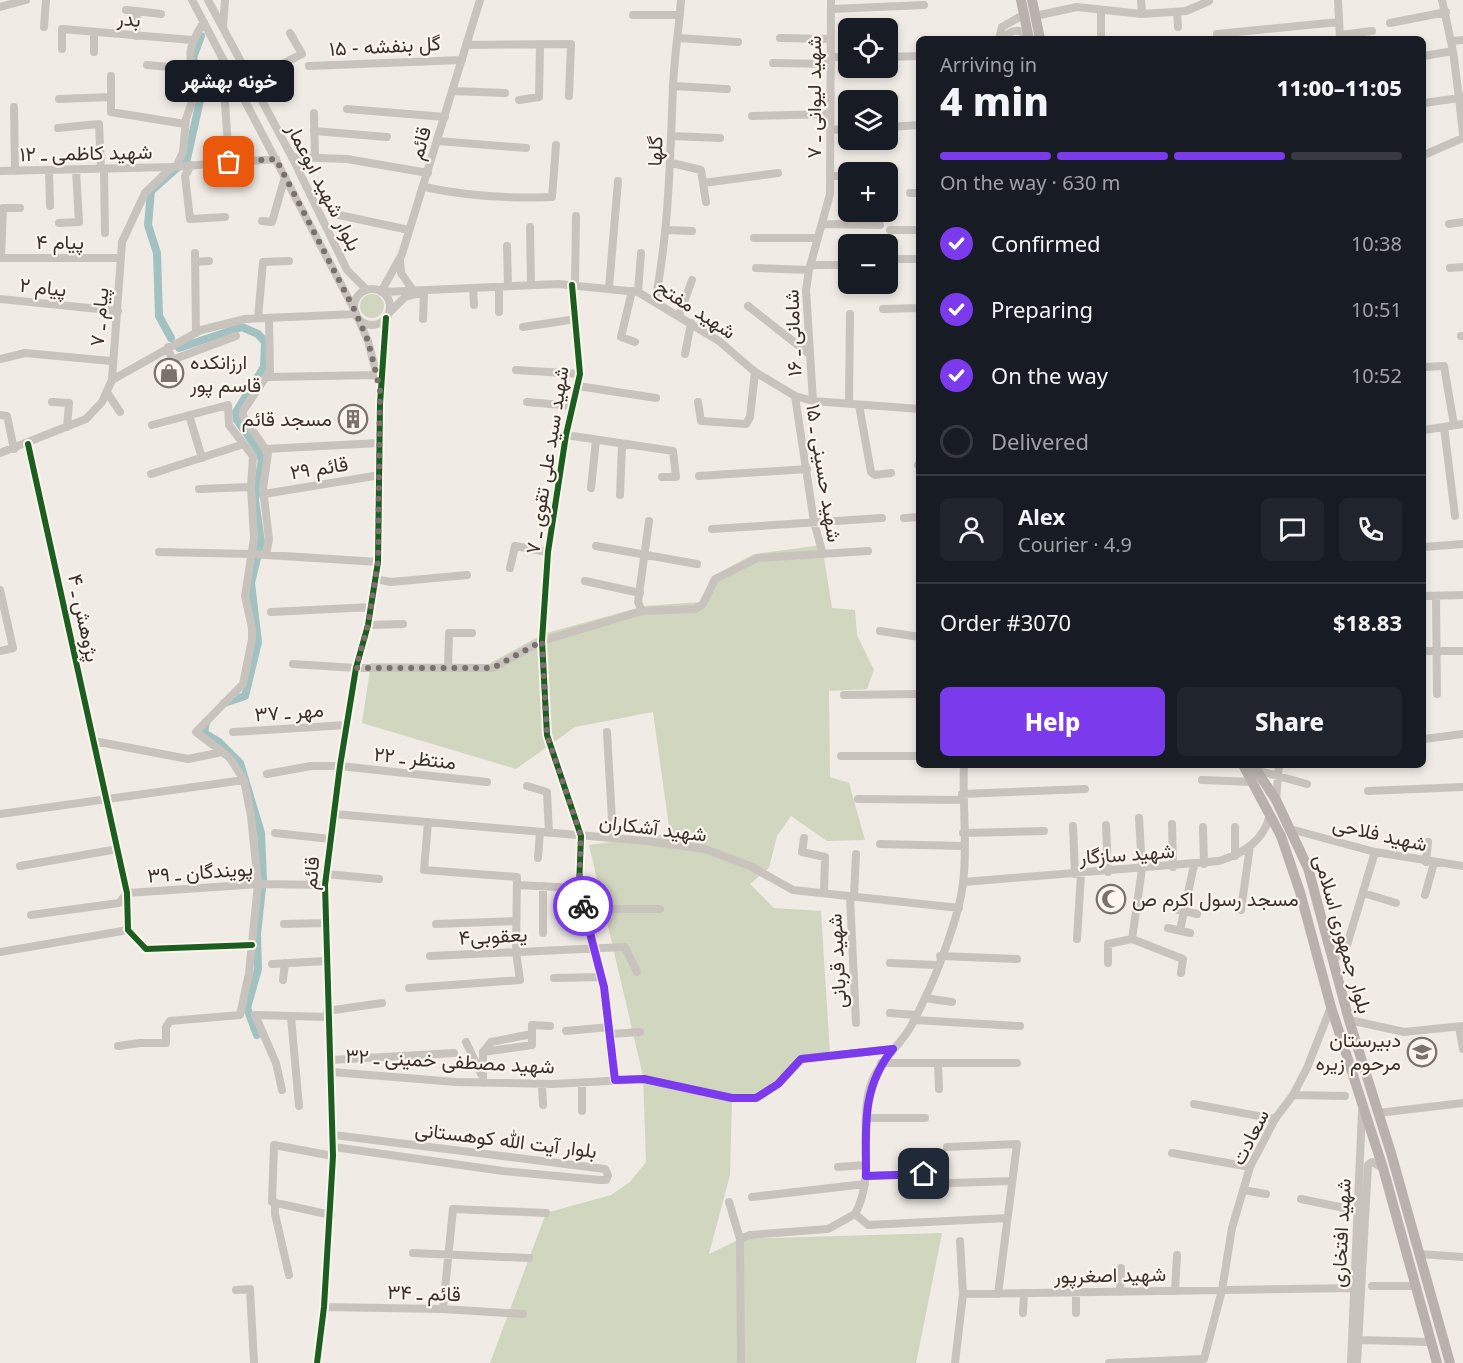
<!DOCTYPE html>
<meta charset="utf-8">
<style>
:root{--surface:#171b24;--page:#20242c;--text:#f1f3f6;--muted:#9ea1a6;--line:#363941;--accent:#7c3aed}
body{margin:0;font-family:"Noto Sans",Vazirmatn,sans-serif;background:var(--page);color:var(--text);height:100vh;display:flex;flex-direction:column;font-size:22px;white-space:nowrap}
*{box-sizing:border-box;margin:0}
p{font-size:20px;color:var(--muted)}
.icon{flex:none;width:33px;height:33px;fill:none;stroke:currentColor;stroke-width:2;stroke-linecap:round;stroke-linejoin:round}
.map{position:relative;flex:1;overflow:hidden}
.sheet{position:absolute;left:916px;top:36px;width:510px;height:732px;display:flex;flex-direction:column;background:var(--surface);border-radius:9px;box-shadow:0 3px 9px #0003}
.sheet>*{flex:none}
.fabs{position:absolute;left:838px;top:18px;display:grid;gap:12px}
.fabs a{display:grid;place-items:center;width:60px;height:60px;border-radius:9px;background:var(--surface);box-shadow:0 3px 9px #0003;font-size:30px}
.pin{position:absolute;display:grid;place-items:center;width:51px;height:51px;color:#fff;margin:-26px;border-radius:12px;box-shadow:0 3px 9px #0006}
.courier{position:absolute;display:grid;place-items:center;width:60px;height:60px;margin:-30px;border:4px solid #7c3aed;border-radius:50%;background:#fff;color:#222;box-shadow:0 2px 8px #0007}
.bubble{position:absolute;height:42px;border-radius:9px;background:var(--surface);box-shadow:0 3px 9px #0003;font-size:20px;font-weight:800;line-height:42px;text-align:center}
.overview em{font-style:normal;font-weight:800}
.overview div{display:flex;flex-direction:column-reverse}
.overview{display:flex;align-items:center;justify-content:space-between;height:102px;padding:0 24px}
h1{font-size:39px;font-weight:800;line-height:45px}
.bar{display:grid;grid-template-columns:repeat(4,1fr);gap:9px 6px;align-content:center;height:72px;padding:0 24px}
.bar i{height:8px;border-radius:4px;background:var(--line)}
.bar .on{background:var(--accent)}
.bar p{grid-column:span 4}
.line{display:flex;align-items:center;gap:15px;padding:0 24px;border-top:2px solid var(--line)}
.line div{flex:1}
.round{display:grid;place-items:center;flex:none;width:63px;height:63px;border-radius:9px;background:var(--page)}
ol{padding:0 24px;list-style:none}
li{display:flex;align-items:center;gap:18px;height:66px}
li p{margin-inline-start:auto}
li .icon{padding:6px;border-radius:50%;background:var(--accent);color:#fff;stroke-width:4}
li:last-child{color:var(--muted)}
li i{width:33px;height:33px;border:3px solid var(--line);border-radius:50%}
.primary-button{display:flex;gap:12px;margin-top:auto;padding:12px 24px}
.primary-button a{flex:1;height:69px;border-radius:9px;background:var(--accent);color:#fff;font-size:24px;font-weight:800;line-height:69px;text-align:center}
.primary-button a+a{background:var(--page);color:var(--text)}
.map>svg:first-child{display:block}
.green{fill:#d1d6bf}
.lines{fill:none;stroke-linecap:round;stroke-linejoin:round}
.canal{stroke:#a1c2c1;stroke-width:8}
.minor{stroke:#c9c3be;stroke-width:8}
.major{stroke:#b8b1ad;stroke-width:10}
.cycleway-casing{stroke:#fbf5ee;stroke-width:10}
.cycleway{stroke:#1b5e20;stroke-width:6}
.done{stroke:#7a716c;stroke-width:6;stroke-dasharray:0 10.8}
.route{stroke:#7c3aed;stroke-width:8}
.labels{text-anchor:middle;stroke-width:4.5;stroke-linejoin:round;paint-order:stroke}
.street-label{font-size:20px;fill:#3b302b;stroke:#fbf5ee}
.poi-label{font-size:20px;fill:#3b302b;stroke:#fbf5ee;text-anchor:start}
</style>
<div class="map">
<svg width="1463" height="1363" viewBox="0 0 1463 1363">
<rect width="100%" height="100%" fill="#f0ebe5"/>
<!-- green -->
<path class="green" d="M360 306a12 12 0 1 1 24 0a12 12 0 1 1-24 0Z
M822 545 832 608 855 610 857 635 874 670 867 689 829 691 830 777 849 783 865 840 827 841 791 816 777 836 769 868 750 884 774 908 821 911 830 1055 801 1059 756 1098H732L730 1175 709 1254 740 1239 942 1233 916 1363H490L546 1213 611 1195 630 1182 646 1162 643 1076 589 845 670 834 653 712 575 727 516 769 362 723 371 663 489 664 543 634 645 606 700 602 713 576 754 554Z"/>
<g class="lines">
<!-- canal -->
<path class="canal" d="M171 338 159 316 157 253 148 225 151 191 187 159 203 87 193 58 201 36
M179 348 242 327 258 334 265 342 264 367 236 412 237 420 256 447 262 460 255 500 261 541 251 583 258 642 245 696 224 703
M206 722 204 733 219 742 240 763 261 833 263 879 257 934 258 969 247 1008 257 1035"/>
<!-- minor -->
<path class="minor" d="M192 0 355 311
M208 0 292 157 347 270 367 290
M1141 0 1142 14
M1338 0 1340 39
M0 7 26 0
M831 9 924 5
M126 10 137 11
M1177 12 1178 27
M633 15H680
M1035 16 1077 7 1142 14 1186 11 1209 1
M1390 23 1446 12
M223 26 225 0
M44 27 46 0
M94 32V52
M1217 34 1339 22
M1340 35 1372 31
M136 36 137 11 161 14
M678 38 738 42
M780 38 831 39
M999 39 1002 27 1023 15
M1003 39C1011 29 1020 28 1028 37
M1101 39V10
M1451 41 1463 40
M466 45 571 44 569 96
M62 49V29L192 40
M1424 56 1453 51
M831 57H849
M888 57 920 56
M222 58 229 162
M773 63 831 64
M147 65 192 69
M309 66 462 60
M111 76V97
M250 80 302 54 290 33
M673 86 727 89
M453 91 505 93
M1463 96 1459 98 1463 134
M59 99 111 97V112L185 124
M519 100 539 97 540 46
M1424 103 1459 98 1453 51 1442 0
M14 107 15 171
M347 109 445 117
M314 113 315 158
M752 116 830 114
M888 127 920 125
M58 128 99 124 101 169
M830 130 849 129
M314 131 387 137
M673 136 720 138
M438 141 526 148
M1424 155 1463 138
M292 157 347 159 428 173
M672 163 701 170 706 202
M191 165 185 176 190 219 225 217
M176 167 183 152 186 119 198 85C187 56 187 48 204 22
M104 169 105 233
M49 170 50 206
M0 171 172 167 276 159
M830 176H849
M703 183 778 173
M424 187C467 196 508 199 552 197L556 145
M910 193H920
M339 215 409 230
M262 221 272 222 285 177
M59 223 79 222 76 170
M822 224 880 225
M1449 224 1463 222
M530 227 531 285
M667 230 692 231
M890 230H920
M754 238H818
M507 246 508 286
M195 253 196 333
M0 258H120
M1 258 3 208H20
M888 259H920
M400 260 401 273 412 289
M195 262 209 261
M810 265H849
M756 268 809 270
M1450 268 1463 267
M572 285 580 374 566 435 548 552 542 641 547 735 581 836 579 888 604 987 615 1080
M575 285 576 216
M499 287V312
M473 288 474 305
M609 288 618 181
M354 307a18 18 0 1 1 36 0a18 18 0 1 1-36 0Z
M632 291 621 337 635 342
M381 292 402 254 480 0
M383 292 558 284 638 292 719 341 755 372 795 396 813 401 920 409
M638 292 641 253
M0 299 118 311
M655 302C669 230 670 160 673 87 674 58 679 29 681 0
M748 306 808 353
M883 309 920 308
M389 313 405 297 420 293
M679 316 692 280
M258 318 263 262 289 261
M358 318 368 341 378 380
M423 319 424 293
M523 327 576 319
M1461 336H1463
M168 347 172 360 236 336
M685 354 691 323
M0 359 25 353 111 361
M1424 367 1444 366 1454 425
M516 370 580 374
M268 377 376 375
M112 380 122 242 145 193 172 167
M578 386 656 398
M108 394 120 412
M813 401 806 290 809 270 830 194 831 0
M52 402 69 403 67 427
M527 402 573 406
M698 402 701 421 746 424 750 417 755 372
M849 404 850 314
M859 405 871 472 875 475 891 473
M0 415 7 416 14 449
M189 415 202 458
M1444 427 1455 516
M1424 430 1463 424
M566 435 673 451 676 477H662
M28 444 127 893 128 930 146 949 252 945
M265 449 380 443
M0 453 86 419 102 402 112 380 201 330 245 319 356 314
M918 465H920
M151 474 244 444
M699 476 807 469
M591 488 596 440
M199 489 251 487
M264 494 380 475
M620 495 622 445
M904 518 920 517
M712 529 882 518
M596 546 697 564
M1424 547 1463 544
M159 552 252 554 378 562
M820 554 868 551
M266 555 269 539 263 489 268 453 243 416V411L270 371 269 318
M510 568 515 546 548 552
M375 579 391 582 467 575
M585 581 640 593
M0 590 13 648 0 651
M1424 596 1463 595
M1436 596 1437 694
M642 611 638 602 649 521
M271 612 371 607
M368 625 403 624
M880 631 920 637
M1424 651H1463
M293 664 356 668H493L542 641 642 611 695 609 703 604 715 579 758 558 820 554 822 551 814 522 795 396
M448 668 449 633H472
M844 695 920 694
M233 732 347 725
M607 732 613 838
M1424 739 1463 734
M94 741 188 759 222 752
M841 756H920
M1256 770 1307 784
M267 774 311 766H340L487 782
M1202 780 1252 782
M527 786 547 792 549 833
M1368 791 1463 787
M962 794 1085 789
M858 799 963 800
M1276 800 1279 765
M0 814 244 780
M334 814 647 841 705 849 750 866 793 890 959 908
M1139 818 1142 869 1132 939 1183 959 1181 973
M1172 824 1173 867
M1106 825 1108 872
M1073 826 1075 874
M1203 827 1204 864
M1290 829 1375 852 1463 866
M275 833 330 839
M963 833 1044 831
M804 838 802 852 825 857 824 893
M880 844 963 846
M1235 856V827
M538 858 540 832
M1426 862 1428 842
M20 866 118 849
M327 874 379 879
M964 882 1219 861C1244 853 1264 841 1270 814
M517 885 579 888
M1363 893 1396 903
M1425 895 1434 863
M850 897 856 1023
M854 897 856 854
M584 909H660
M1175 909 1197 914
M1241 910 1250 846
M31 915 119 903 127 893 258 884 325 885
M284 924 325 923
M436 924 515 921
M1168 928 1190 933
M1180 930 1194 865
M543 933V886
M1077 939 1081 874
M0 952 128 930
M430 956 625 947 637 972
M940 956 1017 959
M1334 960 1347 945 1375 852
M890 963 937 965
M1108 963V944L1132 939
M272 964 326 961
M554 978 601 977
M283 980 285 963
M409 988 520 980 516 952 517 877 424 870 428 822
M925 998 952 1002
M327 1011 382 1003
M890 1013 916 1015
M291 1017 299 1106
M914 1020 1020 1026
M1349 1020 1404 1032 1463 1026
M1459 1027 1463 1049
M566 1031 610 1027
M611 1034 640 1032
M466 1042 481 1074
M118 1046 140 1043H166V1027L170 1021 240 1015 249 973 258 884 251 816 244 780 230 758 196 732 243 684 252 639V628L245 596 254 538 251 487 253 456 229 425 228 405 152 425
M483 1052 491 1042 532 1034
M331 1060 454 1053
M881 1063H1017
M938 1063 939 1089
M332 1072 456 1082 553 1084 644 1079 731 1098H756L778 1084 801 1059 893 1049
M483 1083V1052L532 1045V1025L550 1026
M542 1084 543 1105
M282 1090 276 1063 255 1015 329 1017
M1293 1095 1345 1096
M1194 1104 1275 1119
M582 1111V1083
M1378 1113 1463 1103
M867 1118H925
M334 1147 503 1171 600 1180H606L608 1175 605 1169 334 1135
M947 1147 1017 1144 998 1294
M1172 1153 1250 1167
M838 1167 866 1165
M866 1176 924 1174
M950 1183 1012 1181
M1243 1190 1266 1194
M752 1197 865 1184
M1301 1199 1359 1211
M275 1202V1214L289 1275
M729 1202 740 1239
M855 1214C877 1174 857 1126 871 1084 879 1061 898 1048 910 1028 915 1019 920 1009 924 1000 938 972 960 913 963 883 968 845 962 804 964 765
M855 1214 868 1225 1007 1218
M331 1215 272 1202 274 1145 333 1156
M960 1241 963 1294
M413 1253 529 1258
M1419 1254 1463 1257
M1372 1286H1415
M236 1290 250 1289 254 1363
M1175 1291 1177 1255
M1120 1292 1121 1268
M324 1307 443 1309 523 1314
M443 1309 453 1209 546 1213
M1023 1313 1024 1293
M1076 1313V1292
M1359 1340 1431 1342
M317 1363 324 1307 333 1156 325 885 340 766 356 668 368 625 378 562 380 404 386 318
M741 1363 740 1239 750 1235 828 1229 855 1214
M955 1363 963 1294 1355 1288
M1109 1363 1204 1359 1222 1290 1232 1228 1250 1167 1275 1119 1293 1095 1307 1068 1331 1007
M1351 1363 1362 1111
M1357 1363 1368 1165 1372 1162 1383 1168"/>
<!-- major -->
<path class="major" d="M1021 0 1029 39
M1032 0 1040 39
M1243 765 1281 836 1300 892 1331 1007 1383 1168 1437 1363
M1253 765 1276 800 1308 868 1349 1020 1391 1153 1450 1363"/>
<!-- cycleway casing -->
<g class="cycleway-casing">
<path id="cycleway" d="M572 285 580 374 566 435 548 552 542 641 547 735 581 836 579 888 604 987 615 1080
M28 444 127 893 128 930 146 949 252 945
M317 1363 324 1307 333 1156 325 885 340 766 356 668 368 625 378 562 380 404 386 318"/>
</g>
<!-- cycleway -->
<use href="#cycleway" class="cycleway"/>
</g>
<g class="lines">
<!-- done -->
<path class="done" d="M229 162 276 159 355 311 368 341 380 389 378 562 368 625 356 668H493L542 641 547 735 581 836 579 888 583 906"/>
<!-- route -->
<path class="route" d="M583 906 604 987 615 1080 644 1079 732 1098H756L778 1084 801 1059 893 1049C861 1088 866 1128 866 1176L924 1174"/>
</g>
<!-- icons -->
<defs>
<g id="shop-ring" transform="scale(1.5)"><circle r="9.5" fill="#fbf5ee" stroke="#7a716c" stroke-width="1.5"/><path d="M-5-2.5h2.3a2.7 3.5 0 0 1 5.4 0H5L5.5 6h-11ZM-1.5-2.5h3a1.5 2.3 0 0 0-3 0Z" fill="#7a716c"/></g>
<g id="building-ring" transform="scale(1.5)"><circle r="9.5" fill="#fbf5ee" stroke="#7a716c" stroke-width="1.5"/><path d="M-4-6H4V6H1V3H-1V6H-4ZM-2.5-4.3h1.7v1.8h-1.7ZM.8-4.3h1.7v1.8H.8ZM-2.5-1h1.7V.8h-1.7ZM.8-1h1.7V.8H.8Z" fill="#7a716c"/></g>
<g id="mosque-ring" transform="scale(1.5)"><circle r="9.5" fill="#fbf5ee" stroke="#7a716c" stroke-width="1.5"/><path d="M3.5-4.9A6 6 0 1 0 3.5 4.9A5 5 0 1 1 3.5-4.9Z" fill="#7a716c"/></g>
<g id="school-ring" transform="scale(1.5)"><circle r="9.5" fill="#fbf5ee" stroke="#7a716c" stroke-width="1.5"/><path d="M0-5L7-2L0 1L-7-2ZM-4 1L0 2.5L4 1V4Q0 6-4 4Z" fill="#7a716c"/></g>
</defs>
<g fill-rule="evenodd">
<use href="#shop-ring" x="169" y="373"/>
<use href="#building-ring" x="353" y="419"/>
<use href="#mosque-ring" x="1111" y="899"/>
<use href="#school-ring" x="1422" y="1052"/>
</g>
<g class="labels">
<!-- street labels -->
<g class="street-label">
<text transform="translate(129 19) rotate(5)" y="7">بدر</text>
<text transform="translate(385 46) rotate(-3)" y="7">گل بنفشه - ۱۵</text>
<text transform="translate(814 97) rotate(-90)" y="7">شهید لیوانی ـ ۷</text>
<text transform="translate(420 143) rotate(-74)" y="7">قائم</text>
<text transform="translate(655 151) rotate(-88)" y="7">گلها</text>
<text transform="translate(86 153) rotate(-1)" y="7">شهید کاظمی ـ ۱۲</text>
<text transform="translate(324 187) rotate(63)" y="7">بلوار شهید ابوعمار</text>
<text x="60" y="249">پیام ۴</text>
<text transform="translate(43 287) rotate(6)" y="7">پیام ۲</text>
<text transform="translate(696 309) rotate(33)" y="7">شهید مفتح</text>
<text transform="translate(99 317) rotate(-85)" y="7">پیام ـ ۷</text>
<text transform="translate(793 333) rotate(-92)" y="7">شامانی ـ ۱۶</text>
<text transform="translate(547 460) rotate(-81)" y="7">شهید سید علی تقوی ـ ۷</text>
<text transform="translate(319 468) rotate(-9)" y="7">قائم ۲۹</text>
<text transform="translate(824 473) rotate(81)" y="7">شهید حسینی ـ ۱۵</text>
<text transform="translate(84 618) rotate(78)" y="7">پژوهش ـ ۴</text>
<text transform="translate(289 712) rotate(-4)" y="7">مهر ـ ۳۷</text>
<text transform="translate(415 758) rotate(6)" y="7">منتظر ـ ۲۲</text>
<text transform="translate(653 828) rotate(7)" y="7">شهید آشکاران</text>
<text transform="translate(1380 834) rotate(13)" y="7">شهید فلاحی</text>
<text transform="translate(1127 854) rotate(-4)" y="7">شهید سازگار</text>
<text transform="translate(200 872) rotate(-4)" y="7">پویندگان ـ ۳۹</text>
<text transform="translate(311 873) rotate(-85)" y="7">قائم</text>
<text transform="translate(1343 934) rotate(74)" y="7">بلوار جمهوری اسلامی</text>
<text transform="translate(493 936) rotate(-3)" y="7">یعقوبی۴</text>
<text transform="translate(837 961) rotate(-93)" y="7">شهید قربانی</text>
<text transform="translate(450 1061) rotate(3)" y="7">شهید مصطفی خمینی ـ ۳۲</text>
<text transform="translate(1250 1137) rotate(-63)" y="7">سعادت</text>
<text transform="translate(506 1140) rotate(7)" y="7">بلوار آیت الله کوهستانی</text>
<text transform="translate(1341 1233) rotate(-87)" y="7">شهید افتخاری</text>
<text transform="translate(1110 1275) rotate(-1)" y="7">شهید اصغرپور</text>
<text transform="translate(424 1293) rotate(2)" y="7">قائم ـ ۳۴</text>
</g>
<!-- poi labels -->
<g class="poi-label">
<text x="190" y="369">ارزانکده<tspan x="190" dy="23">قاسم پور</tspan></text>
<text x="332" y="426" text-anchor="end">مسجد قائم</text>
<text x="1132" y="906">مسجد رسول اکرم ص</text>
<text x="1401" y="1047" text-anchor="end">دبیرستان<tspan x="1401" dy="23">مرحوم زیره</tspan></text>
</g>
</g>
</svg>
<div class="fabs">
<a><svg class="icon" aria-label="locate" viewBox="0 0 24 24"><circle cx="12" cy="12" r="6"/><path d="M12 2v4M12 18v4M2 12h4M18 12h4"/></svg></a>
<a><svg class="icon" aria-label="layers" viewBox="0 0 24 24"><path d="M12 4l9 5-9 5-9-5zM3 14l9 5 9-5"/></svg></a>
<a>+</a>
<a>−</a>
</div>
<div class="pin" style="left:229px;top:162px;background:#ea580c"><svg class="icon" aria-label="bag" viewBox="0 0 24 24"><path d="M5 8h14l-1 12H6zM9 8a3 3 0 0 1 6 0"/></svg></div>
<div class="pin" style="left:924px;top:1174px;background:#1f2937"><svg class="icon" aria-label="home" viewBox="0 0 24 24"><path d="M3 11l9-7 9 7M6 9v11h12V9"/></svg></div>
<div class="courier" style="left:583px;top:906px"><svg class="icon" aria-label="bike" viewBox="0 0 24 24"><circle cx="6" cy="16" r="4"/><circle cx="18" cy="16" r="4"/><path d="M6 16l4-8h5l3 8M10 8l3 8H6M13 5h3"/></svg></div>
<div class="bubble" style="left:165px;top:60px;width:129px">خونه بهشهر</div>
<section class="sheet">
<div class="overview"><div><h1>4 min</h1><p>Arriving in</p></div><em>11:00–11:05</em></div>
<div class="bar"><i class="on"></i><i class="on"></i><i class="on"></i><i></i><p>On the way · 630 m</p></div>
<ol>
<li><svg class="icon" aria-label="check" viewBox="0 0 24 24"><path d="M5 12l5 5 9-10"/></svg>Confirmed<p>10:38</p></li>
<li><svg class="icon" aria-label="check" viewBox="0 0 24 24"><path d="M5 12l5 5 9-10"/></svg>Preparing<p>10:51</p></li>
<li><svg class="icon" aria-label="check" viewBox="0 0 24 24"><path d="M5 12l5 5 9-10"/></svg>On the way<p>10:52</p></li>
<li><i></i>Delivered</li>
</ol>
<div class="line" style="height:108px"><a class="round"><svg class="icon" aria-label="person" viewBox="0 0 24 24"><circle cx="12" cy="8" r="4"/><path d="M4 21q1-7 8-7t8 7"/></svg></a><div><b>Alex</b><p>Courier · 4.9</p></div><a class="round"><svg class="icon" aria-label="chat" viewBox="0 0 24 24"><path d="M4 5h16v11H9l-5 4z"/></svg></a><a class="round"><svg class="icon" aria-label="phone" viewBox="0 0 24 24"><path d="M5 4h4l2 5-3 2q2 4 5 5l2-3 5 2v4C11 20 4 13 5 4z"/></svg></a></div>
<div class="line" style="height:78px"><div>Order #3070</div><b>$18.83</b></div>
<div class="primary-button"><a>Help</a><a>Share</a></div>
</section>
</div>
